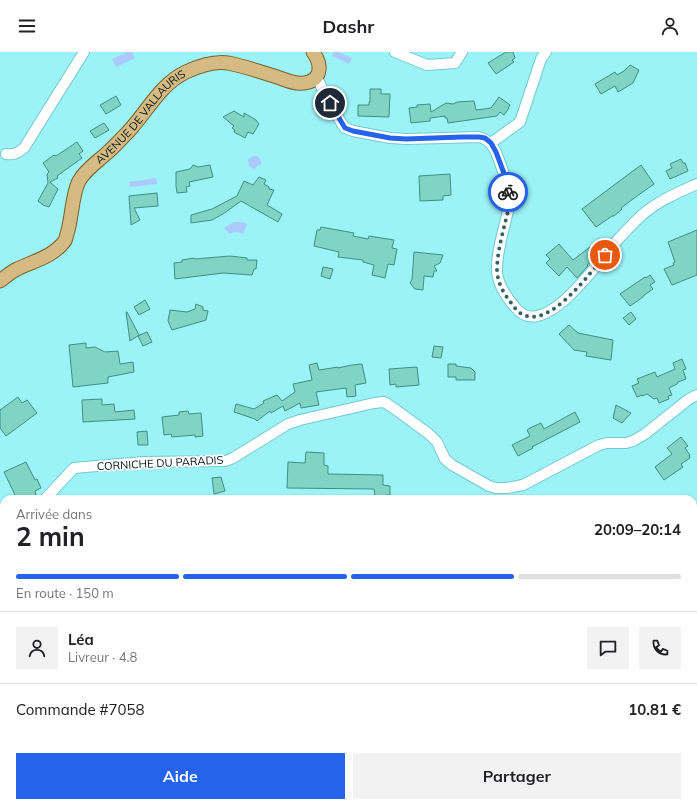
<!DOCTYPE html>
<html lang="fr">
<meta charset="utf-8">
<style>
:root{--surface:#fff;--page:#f2f2f2;--text:#202124;--muted:#757577;--line:#e0e0e0;--accent:#2563eb}
body{margin:0;font-family:Mulish,sans-serif;background:var(--page);color:var(--text);height:100vh;display:flex;flex-direction:column;font-size:15px;white-space:nowrap}
*{box-sizing:border-box;margin:0}
p{font-size:13px;color:var(--muted)}
.icon{flex:none;width:22px;height:22px;fill:none;stroke:currentColor;stroke-width:2;stroke-linecap:round;stroke-linejoin:round}
.map{position:relative;flex:1;overflow:hidden}
.side{position:absolute;left:0px;top:443px;width:697px;height:312px;display:flex;flex-direction:column;background:var(--surface);border-radius:12px 12px 0 0;box-shadow:0 1px 3px #0004}
.side>*{flex:none}
.pin{position:absolute;display:grid;place-items:center;width:34px;height:34px;color:#fff;margin:-17px;border:2px solid #fff;border-radius:50%;box-shadow:0 1px 4px #0007}
.courier{position:absolute;display:grid;place-items:center;width:40px;height:40px;margin:-20px;border:3px solid #2563eb;border-radius:50%;background:#fff;color:#222;box-shadow:0 1px 5px #0007}
.headline em{font-style:normal;font-weight:700}
.headline div{display:flex;flex-direction:column-reverse}
.headline{display:flex;align-items:center;justify-content:space-between;height:68px;padding:0 16px}
h1{font-size:26px;font-weight:700;line-height:30px}
.bar{display:grid;grid-template-columns:repeat(4,1fr);gap:6px 4px;align-content:center;height:48px;padding:0 16px}
.bar i{height:5px;border-radius:3px;background:var(--line)}
.bar .current{background:var(--accent)}
.bar p{grid-column:span 4}
.line{display:flex;align-items:center;gap:10px;padding:0 16px;border-top:1px solid var(--line)}
.line div{flex:1}
.round{display:grid;place-items:center;flex:none;width:42px;height:42px;border-radius:0px;background:var(--page)}
.button{display:flex;gap:8px;margin-top:auto;padding:8px 16px}
.button a{flex:1;height:46px;border-radius:0px;background:var(--accent);color:#fff;font-size:16px;font-weight:700;line-height:46px;text-align:center}
.button a+a{background:var(--page);color:var(--text)}
header{display:flex;justify-content:space-between;align-items:center;height:52px;padding:0 16px;background:var(--surface);font-size:18px;font-weight:700}
.map>svg:first-child{display:block}
.water{fill:#abc9fa}
.building{fill:#81d3c4;stroke:#3d9183}
.lines{fill:none;stroke-linecap:round;stroke-linejoin:round}
.minor-casing{stroke:#73c9cf;stroke-width:12}
.major-casing{stroke:#796227;stroke-width:15}
.minor{stroke:#fff;stroke-width:10}
.major{stroke:#d6ba83;stroke-width:13}
.done{stroke:#366163;stroke-width:4;stroke-dasharray:0 7.2}
.route{stroke:#2563eb;stroke-width:5}
.labels{text-anchor:middle;stroke-width:3.5;stroke-linejoin:round;paint-order:stroke}
.street-label{font-size:11px;fill:#001314;stroke:#fff}
</style>
<header><svg class="icon" aria-label="menu" viewBox="0 0 24 24"><path d="M4 6h16M4 12h16M4 18h16"/></svg>Dashr<svg class="icon" aria-label="person" viewBox="0 0 24 24"><circle cx="12" cy="8" r="4"/><path d="M4 21q1-7 8-7t8 7"/></svg></header>
<div class="map">
<svg width="697" height="755" viewBox="0 0 697 755">
<rect width="100%" height="100%" fill="#9bf2f7"/>
<!-- water -->
<path class="water" d="M127 0H132L135 6 116 15 112 7Z
M334 0H338L352 6 349 12 332 4Z
M254 104H258L262 111 254 117 249 114 248 107Z
M156 126 157 132 130 135 129 130Z
M234 170H242L247 172 243 182C237 180 235 179 230 182L224 176Z"/>
<!-- building -->
<path class="building" d="M506 0H513L515 6 512 8 514 10 496 22 488 11Z
M630 13 639 18 633 31 618 40 615 34 601 42 595 32 615 20 617 23 624 19Z
M370 37H381V42H390L389 65 358 64V53H369V50H370Z
M116 44 121 53 106 62 100 53Z
M499 45 510 53 508 56H509L504 63 500 60 497 64 448 71 447 66H445V64L430 66V69L411 71 409 56 417 55V53L430 52 431 60 446 51 453 52 457 50 474 49 476 58 491 56Z
M234 59 244 65V61L256 68 259 72 253 82 248 80 245 86 234 80 235 78 232 76 234 74 223 65Z
M104 71 109 78 95 86 90 79Z
M77 90 83 99 79 102 82 106 57 124 58 126 50 130 58 137 49 155 43 153 38 149 48 131 47 122 49 120 43 111 54 103 56 104Z
M681 107 683 111H685L688 119 670 127 666 119 672 116 670 112Z
M193 113 198 115 210 113 213 125 189 130 190 134 186 135 187 140 177 141 176 134V120L190 117Z
M641 113 654 132 637 144 621 156 622 157 614 164H612L596 175 582 157Z
M450 122 451 143 443 144V148L420 149 419 124Z
M259 125 266 128 264 132 269 135V137L274 138 267 153 282 162 278 170 241 149 223 162 212 168 191 171V163L212 157 237 144 244 129 253 133Z
M157 141 158 154 134 156 140 168 131 173 129 144Z
M321 175 354 181 353 184 368 187 369 184 394 188 392 196 397 197 394 213 388 212 385 226 372 223 374 213 363 210V208L338 205 339 200 314 194 317 178H320Z
M697 178V223L672 233 664 217 674 213 673 211 675 210 668 190Z
M559 192 573 208 594 192 600 198 592 209 587 213 588 214 577 226 567 215 559 224 546 211 550 207 546 203Z
M414 200 443 203 440 211 434 214 437 219H434L433 225 424 224 423 238 415 237 410 231 412 227Z
M230 204 247 206V208H257L256 217H254L252 223 223 221 175 227 174 211 182 210V208L194 206 195 207Z
M323 215 333 217 330 227 321 224Z
M650 223 655 230 650 233 653 237 643 244V245L630 254 620 242 645 225 646 226Z
M145 248 150 257 139 263 134 255Z
M196 252 203 255V258L208 259 206 268 172 278 168 269 170 258 187 260 195 257Z
M126 260H127L139 283 130 289Z
M631 260 636 267 629 273 623 266Z
M569 273 578 281 613 288 611 308 586 304 587 300 574 298 559 282Z
M147 280 152 290 143 294 138 284Z
M86 291V296L95 295 105 300 118 299 120 312 133 310 134 320 108 325V331L73 335 69 293Z
M434 294 443 295 441 306 432 305Z
M682 307 686 317 683 318 686 327 678 330 677 332 669 336 672 343 668 344 669 347 659 351 657 346 654 347 647 342 642 344V343L637 345 632 334 639 331 637 327 655 320 657 325 675 317 673 311Z
M317 311 319 318 338 315V316L352 313 362 312 366 331 355 333 356 344 347 345 346 336 316 340 319 353 301 356 300 351 285 359 283 354 271 361 270 359 257 369 255 367 234 360 236 352 254 357 264 351 263 349 277 343 282 349 295 340 293 332 312 328 309 313Z
M448 312H456V314L471 316 475 320V328H456V325H448Z
M417 315 419 333 396 335V332L390 333 389 317Z
M18 345 22 351 27 348 37 361 6 384 0 376V358Z
M102 347V353L114 352 115 360 134 358 135 367 83 370 82 348Z
M616 353 631 361 622 371 613 366Z
M188 359 189 362 201 361 203 384 195 385V383L172 385 171 382 164 383 162 365 179 363V360Z
M575 360 580 370 532 395 533 396 518 404 512 393 530 384 527 378 530 376 541 371 544 377Z
M147 379 148 393H138L137 380Z
M681 385 688 394 685 396 690 403H689L690 406 681 412 683 415 664 428 655 415 672 402 667 396Z
M306 400 324 401V413L328 414V422L383 423V433L390 434V443L375 444 374 437 287 436 288 410 305 411Z
M26 410 35 428 37 427 41 436 35 439 36 443 31 445 32 447H17L4 420Z
M221 425 225 439 214 442 212 426Z"/>
<g class="lines">
<!-- minor casing -->
<g class="minor-casing">
<path id="minor" d="M395 0 427 13 455 11 462 0
M317 25 323 39 342 72 345 76 353 79 390 86 406 87 479 85C491 88 495 97 499 108 504 122 510 137 509 152 509 157 507 163 506 167 502 184 496 203 497 221 499 235 506 245 515 255 543 292 598 210 614 192 623 182 632 172 642 163 658 149 677 141 697 132
M491 91 520 70 541 7 546 0
M6 102C14 103 18 101 24 96L84 0
M45 447 74 416 143 410 226 409 233 406 288 372 300 368 374 351 384 350 392 355 429 382 437 390 445 407 452 413 489 434 496 436H507L523 433 599 393 607 391H626L633 389 645 382 689 347 697 343
M0 482 4 481
M182 751 184 755
M372 751 376 755"/>
</g>
<!-- major casing -->
<g class="major-casing">
<g id="major">
<path id="s1" d="M0 229C5 225 11 220 17 217 34 209 52 205 64 190 66 188 66 185 67 182 72 167 72 142 79 129 85 118 97 110 107 101 114 95 121 87 128 80 147 60 160 32 186 20 199 14 214 9 228 11 244 14 261 20 277 25 283 27 290 30 297 31 305 32 315 30 318 22 321 14 318 7 313 0"/>
</g>
</g>
<!-- minor -->
<use href="#minor" class="minor"/>
<!-- major -->
<use href="#major" class="major"/>
</g>
<g class="lines">
<!-- done -->
<path class="done" d="M508 140C508 144 509 148 509 152 509 157 507 163 506 167 502 184 497 201 497 219 498 232 504 242 512 252 514 255 517 259 520 261 548 280 590 221 605 203"/>
<!-- route -->
<path class="route" d="M330 51 345 76 353 79 390 86 406 87 462 85H479L485 86 491 91 496 100 505 124 508 140"/>
</g>
<g class="labels">
<!-- street labels -->
<g class="street-label">
<text dy="4" stroke="none"><textPath href="#s1" startOffset="228">AVENUE DE VALLAURIS</textPath></text>
<text transform="translate(160 411) rotate(-3)" y="4">CORNICHE DU PARADIS</text>
</g>
</g>
</svg>
<div class="pin" style="left:605px;top:203px;background:#ea580c"><svg class="icon" aria-label="bag" viewBox="0 0 24 24"><path d="M5 8h14l-1 12H6zM9 8a3 3 0 0 1 6 0"/></svg></div>
<div class="pin" style="left:330px;top:51px;background:#1f2937"><svg class="icon" aria-label="home" viewBox="0 0 24 24"><path d="M3 11l9-7 9 7M6 9v11h12V9"/></svg></div>
<div class="courier" style="left:508px;top:140px"><svg class="icon" aria-label="bike" viewBox="0 0 24 24"><circle cx="6" cy="16" r="4"/><circle cx="18" cy="16" r="4"/><path d="M6 16l4-8h5l3 8M10 8l3 8H6M13 5h3"/></svg></div>
<section class="side">
<div class="headline"><div><h1>2 min</h1><p>Arrivée dans</p></div><em>20:09–20:14</em></div>
<div class="bar"><i class="current"></i><i class="current"></i><i class="current"></i><i></i><p>En route · 150 m</p></div>
<div class="line" style="height:72px"><a class="round"><svg class="icon" aria-label="person" viewBox="0 0 24 24"><circle cx="12" cy="8" r="4"/><path d="M4 21q1-7 8-7t8 7"/></svg></a><div><b>Léa</b><p>Livreur · 4.8</p></div><a class="round"><svg class="icon" aria-label="chat" viewBox="0 0 24 24"><path d="M4 5h16v11H9l-5 4z"/></svg></a><a class="round"><svg class="icon" aria-label="phone" viewBox="0 0 24 24"><path d="M5 4h4l2 5-3 2q2 4 5 5l2-3 5 2v4C11 20 4 13 5 4z"/></svg></a></div>
<div class="line" style="height:52px"><div>Commande #7058</div><b>10.81 €</b></div>
<div class="button"><a>Aide</a><a>Partager</a></div>
</section>
</div>
